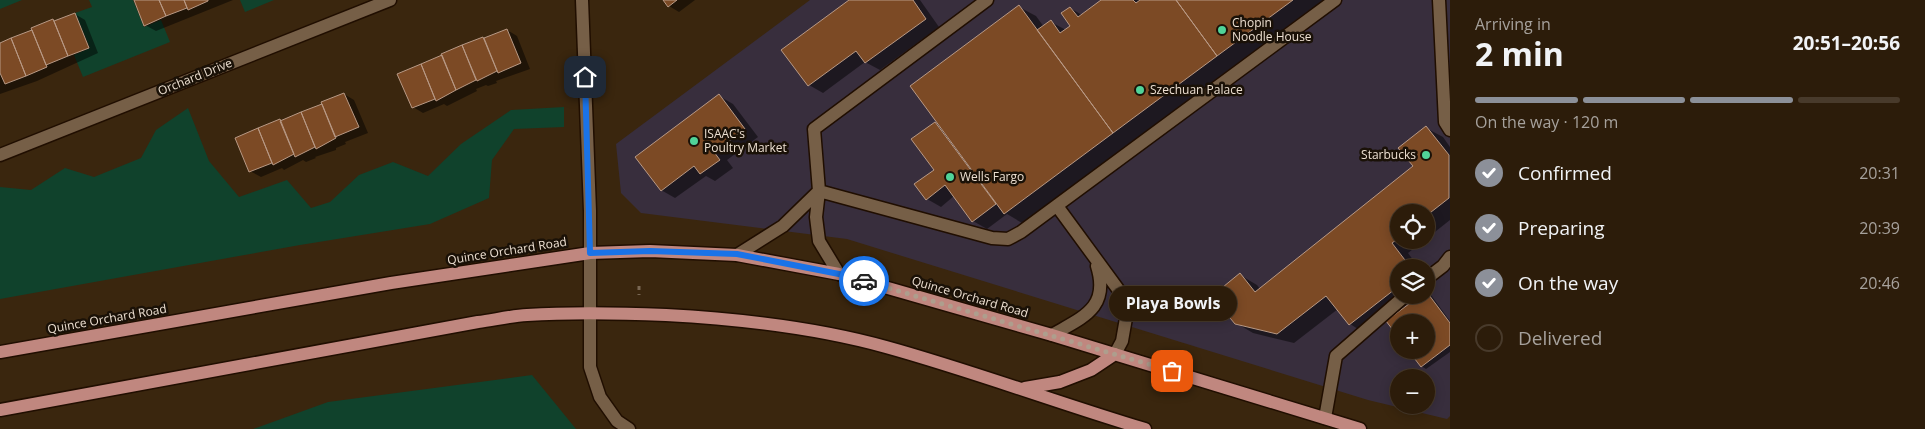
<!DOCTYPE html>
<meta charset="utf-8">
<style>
:root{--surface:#2c1c0a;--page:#342513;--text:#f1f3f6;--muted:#a6a19c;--line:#483a2b;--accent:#8c9099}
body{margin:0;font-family:"Open Sans",sans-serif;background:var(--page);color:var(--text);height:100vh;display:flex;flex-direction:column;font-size:19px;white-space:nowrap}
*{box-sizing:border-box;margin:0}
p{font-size:16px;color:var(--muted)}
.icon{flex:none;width:28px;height:28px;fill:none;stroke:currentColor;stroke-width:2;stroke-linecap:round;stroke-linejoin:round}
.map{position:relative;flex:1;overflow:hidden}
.details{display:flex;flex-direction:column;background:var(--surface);width:475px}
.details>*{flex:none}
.controls{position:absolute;left:1390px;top:204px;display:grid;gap:10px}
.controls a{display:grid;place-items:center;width:45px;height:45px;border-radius:50%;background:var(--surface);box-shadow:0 2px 12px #0003,0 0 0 1px var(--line);font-size:25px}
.pin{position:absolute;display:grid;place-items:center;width:42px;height:42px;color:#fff;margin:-21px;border-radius:10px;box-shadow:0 2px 8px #0006}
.courier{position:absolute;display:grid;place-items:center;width:50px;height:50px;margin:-25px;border:4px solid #1a73e8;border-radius:50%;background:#fff;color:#222;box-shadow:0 1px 6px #0007}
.bubble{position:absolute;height:35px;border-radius:18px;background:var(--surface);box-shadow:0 2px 12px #0003,0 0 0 1px var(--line);font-size:16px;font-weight:700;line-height:35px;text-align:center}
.headline em{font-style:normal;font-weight:700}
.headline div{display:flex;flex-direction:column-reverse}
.headline{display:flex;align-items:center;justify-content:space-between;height:85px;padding:0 25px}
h1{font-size:32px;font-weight:700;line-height:38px}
.bar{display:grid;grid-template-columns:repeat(4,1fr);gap:8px 5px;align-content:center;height:60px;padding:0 25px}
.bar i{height:6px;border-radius:4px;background:var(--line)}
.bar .on{background:var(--accent)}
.bar p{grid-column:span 4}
ol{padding:0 25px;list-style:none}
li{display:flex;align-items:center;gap:15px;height:55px}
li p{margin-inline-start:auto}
li .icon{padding:5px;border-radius:50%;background:var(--accent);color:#fff;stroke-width:4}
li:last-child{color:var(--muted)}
li i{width:28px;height:28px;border:2px solid var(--line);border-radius:50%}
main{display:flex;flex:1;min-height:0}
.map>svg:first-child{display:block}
.commercial{fill:#382e3d;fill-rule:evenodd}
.green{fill:#10422c}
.shadow{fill:#0007}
.building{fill:#7c4a25;stroke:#b89985}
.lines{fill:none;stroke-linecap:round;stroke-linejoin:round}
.minor-casing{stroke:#200e00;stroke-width:15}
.major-casing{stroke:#200e00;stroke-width:15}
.path{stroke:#796753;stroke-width:3;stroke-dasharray:4 4;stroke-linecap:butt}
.minor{stroke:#765f47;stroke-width:12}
.major{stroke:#c0877f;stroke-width:12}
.done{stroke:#ae9e8d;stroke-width:5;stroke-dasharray:0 9}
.route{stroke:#1a73e8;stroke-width:6}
.poi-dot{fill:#50d398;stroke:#1a1107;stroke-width:2}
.labels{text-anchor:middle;stroke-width:5;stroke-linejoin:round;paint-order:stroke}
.poi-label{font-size:12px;fill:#ecdfd1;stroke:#1a1107;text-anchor:start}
.street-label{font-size:12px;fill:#ecdfd1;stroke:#1a1107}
</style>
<main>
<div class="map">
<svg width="1450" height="429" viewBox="0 0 1450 429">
<rect width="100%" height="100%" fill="#3a260e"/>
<!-- commercial -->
<path class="commercial" d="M810 0H1450V416L1447 419 1368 400 847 239 641 213 621 193 616 144ZM1399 212H1426V240H1399ZM1399 268H1426V295H1399ZM1399 322H1426V350H1399ZM1399 378H1426V405H1399Z"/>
<!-- green -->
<path class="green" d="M0 0H22L0 9Z
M89 0H133L144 27 161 20 170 42 83 77 74 55 90 48 75 13 92 7Z
M240 0H274L245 12Z
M564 107V127L514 129 492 160 489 198 430 224 300 245 0 299V187L31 190 65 168 94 177 141 158 156 130 188 108 209 161 239 197 287 180 311 208 330 202 359 175 393 162 428 176 461 144 511 110Z
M532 375 576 429H253L328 402Z"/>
<!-- shadow -->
<path class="shadow" d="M135 0H233L156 31 145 25Z
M665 0H695L679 12 669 6Z
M851 0H920L939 27 880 70 865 62 823 93 809 85Z
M1103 0H1333L1318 11 1312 8 1022 223 1007 214 987 229 973 221 954 196 941 207 927 199 936 170 935 123 940 126 1019 7 1036 16 1044 27 1051 22 1066 30 1072 26 1070 8 1082 15Z
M75 14 85 20 98 53 37 81 0 94V44L53 21 56 22Z
M507 30 517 36 530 69 496 81 497 83 488 86 486 85 476 89 477 91 447 106 444 104 423 113 413 107 399 75 443 56V55Z
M344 94 354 100 368 133 345 142 346 144 336 148V150L315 157 316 158 306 162 303 160 284 170 282 168 261 177 250 171 237 138 301 114Z
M719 96 733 104 758 137 727 160 733 168 715 181 706 176 675 198 661 190Z
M1426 128 1443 137 1450 147V220L1426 239V212H1399V240H1425L1408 253 1419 268H1399V295H1416L1366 334 1350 324 1338 309 1294 343 1253 333 1236 323 1240 275 1257 285 1260 289 1414 167Z
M1426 293 1431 295 1450 321V352L1426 369 1421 366 1409 350H1426V322L1388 321 1423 295H1426Z"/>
<!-- building -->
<path class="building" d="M134 0H159L166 16 144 26Z
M159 0H184L187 8 166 16Z
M184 0H208V1L188 10Z
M663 0H677L668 7Z
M849 0H913L926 19 865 63 856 51 808 86 781 50Z
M1101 0H1133L1136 3 1140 0H1176L1217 56 1113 133 1037 30 1051 20 1060 33 1070 26 1061 13 1070 7 1078 17Z
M1176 0H1293L1217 56Z
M1019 5 1113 133 1004 214 910 86Z
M75 13 89 48 68 56 54 21Z
M53 19 68 56 46 65 31 28Z
M507 29 521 63 498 73 484 38Z
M32 30 47 67 26 76 11 38Z
M483 37 497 71 477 81 462 45Z
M11 38 26 76 5 84 0 73V43Z
M462 45 476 80 456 90 441 54Z
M442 55 456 90 436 101 421 64Z
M421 64 435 99 412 108 397 74Z
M344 93 359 127 335 137 321 102Z
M719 94 745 129 714 152 720 160 700 174 694 166 661 191 635 157Z
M322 104 336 138 316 149 301 112Z
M301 112 315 147 295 157 280 121Z
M280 119 294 154 273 165 258 128Z
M935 122 996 204 972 222 945 185 926 200 914 184 934 170 911 139Z
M1426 126 1449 155V198L1426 216V212H1399V238L1392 243 1411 268H1399V286L1349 325 1326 296 1277 334 1235 324 1212 296 1240 273 1255 292 1413 166 1398 148Z
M258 128 272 163 249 172 235 138Z
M1426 291 1450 323V345L1421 367 1408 350H1426V322H1399V338L1386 321 1421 295H1426Z"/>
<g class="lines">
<!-- minor casing -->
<g class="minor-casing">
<path id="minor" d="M582 0 590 211V367L600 397 617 421 629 429
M1439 0 1445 122 1450 130
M0 155 390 0
M819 191 992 238 1008 239 1021 232 1335 0
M1057 206 1123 296 1126 318 1122 341 1115 354
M737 255 783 226 819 191
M839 274 819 241 816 217 819 191 814 129 987 0
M1426 279 1443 266 1450 257
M1052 335C1083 317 1110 308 1097 266
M1325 418 1336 356 1406 295"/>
</g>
<!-- major casing -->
<g class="major-casing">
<path id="major" d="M0 352 391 283 590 253 650 251 737 255 839 274 1052 335 1360 429
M1025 388 1060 382 1091 370 1115 354
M0 410 478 322C494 320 510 316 527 315 573 312 620 313 666 315 741 319 814 327 886 347 973 371 1058 403 1145 429"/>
</g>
<!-- path -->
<path class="path" d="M639 286V295"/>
<!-- minor -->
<use href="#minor" class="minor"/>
<!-- major -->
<use href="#major" class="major"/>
</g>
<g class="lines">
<!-- done -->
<path class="done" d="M864 281 1172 371"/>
<!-- route -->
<path class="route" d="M585 77 590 253 650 251 737 254 839 274 864 281"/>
</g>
<!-- markers -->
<g class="poi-dot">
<circle cx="1222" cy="30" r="5"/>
<circle cx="1140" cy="90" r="5"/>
<circle cx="694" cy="141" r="5"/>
<circle cx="1426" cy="155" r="5"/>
<circle cx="950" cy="177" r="5"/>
</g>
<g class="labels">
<!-- poi labels -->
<g class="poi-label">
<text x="1232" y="27">Chopin<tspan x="1232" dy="14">Noodle House</tspan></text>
<text x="1150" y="94">Szechuan Palace</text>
<text x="704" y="138">ISAAC's<tspan x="704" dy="14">Poultry Market</tspan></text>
<text x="1416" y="159" text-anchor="end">Starbucks</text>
<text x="960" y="181">Wells Fargo</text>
</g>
<!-- street labels -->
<g class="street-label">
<text transform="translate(195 77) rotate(-22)" y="4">Orchard Drive</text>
<text transform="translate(507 251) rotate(-9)" y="4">Quince Orchard Road</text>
<text transform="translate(970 297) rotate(16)" y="4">Quince Orchard Road</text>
<text transform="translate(107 319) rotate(-10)" y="4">Quince Orchard Road</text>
</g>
</g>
</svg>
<div class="controls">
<a><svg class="icon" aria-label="locate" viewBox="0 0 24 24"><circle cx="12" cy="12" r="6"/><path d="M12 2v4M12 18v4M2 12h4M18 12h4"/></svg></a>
<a><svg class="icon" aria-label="layers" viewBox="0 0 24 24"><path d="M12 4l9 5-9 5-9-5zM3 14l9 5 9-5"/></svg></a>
<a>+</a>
<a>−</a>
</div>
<div class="pin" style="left:1172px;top:371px;background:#ea580c"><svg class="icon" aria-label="bag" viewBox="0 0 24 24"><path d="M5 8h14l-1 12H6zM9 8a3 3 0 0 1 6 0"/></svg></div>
<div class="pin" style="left:585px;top:77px;background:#1f2937"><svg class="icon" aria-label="home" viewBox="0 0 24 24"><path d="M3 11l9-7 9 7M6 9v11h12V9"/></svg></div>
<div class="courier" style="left:864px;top:281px"><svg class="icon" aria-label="car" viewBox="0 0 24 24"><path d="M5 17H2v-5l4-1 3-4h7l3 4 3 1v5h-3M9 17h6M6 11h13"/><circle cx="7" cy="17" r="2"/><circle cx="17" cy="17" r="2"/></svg></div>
<div class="bubble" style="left:1109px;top:286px;width:128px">Playa Bowls</div>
</div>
<section class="details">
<div class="headline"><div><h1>2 min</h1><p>Arriving in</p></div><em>20:51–20:56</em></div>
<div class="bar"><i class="on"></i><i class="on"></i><i class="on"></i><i></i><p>On the way · 120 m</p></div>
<ol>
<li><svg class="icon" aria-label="check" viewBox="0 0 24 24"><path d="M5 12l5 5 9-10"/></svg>Confirmed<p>20:31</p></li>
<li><svg class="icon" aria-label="check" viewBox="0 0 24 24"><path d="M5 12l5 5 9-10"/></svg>Preparing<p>20:39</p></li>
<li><svg class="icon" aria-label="check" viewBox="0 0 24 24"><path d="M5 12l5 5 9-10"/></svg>On the way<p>20:46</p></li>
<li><i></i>Delivered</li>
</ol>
</section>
</main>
